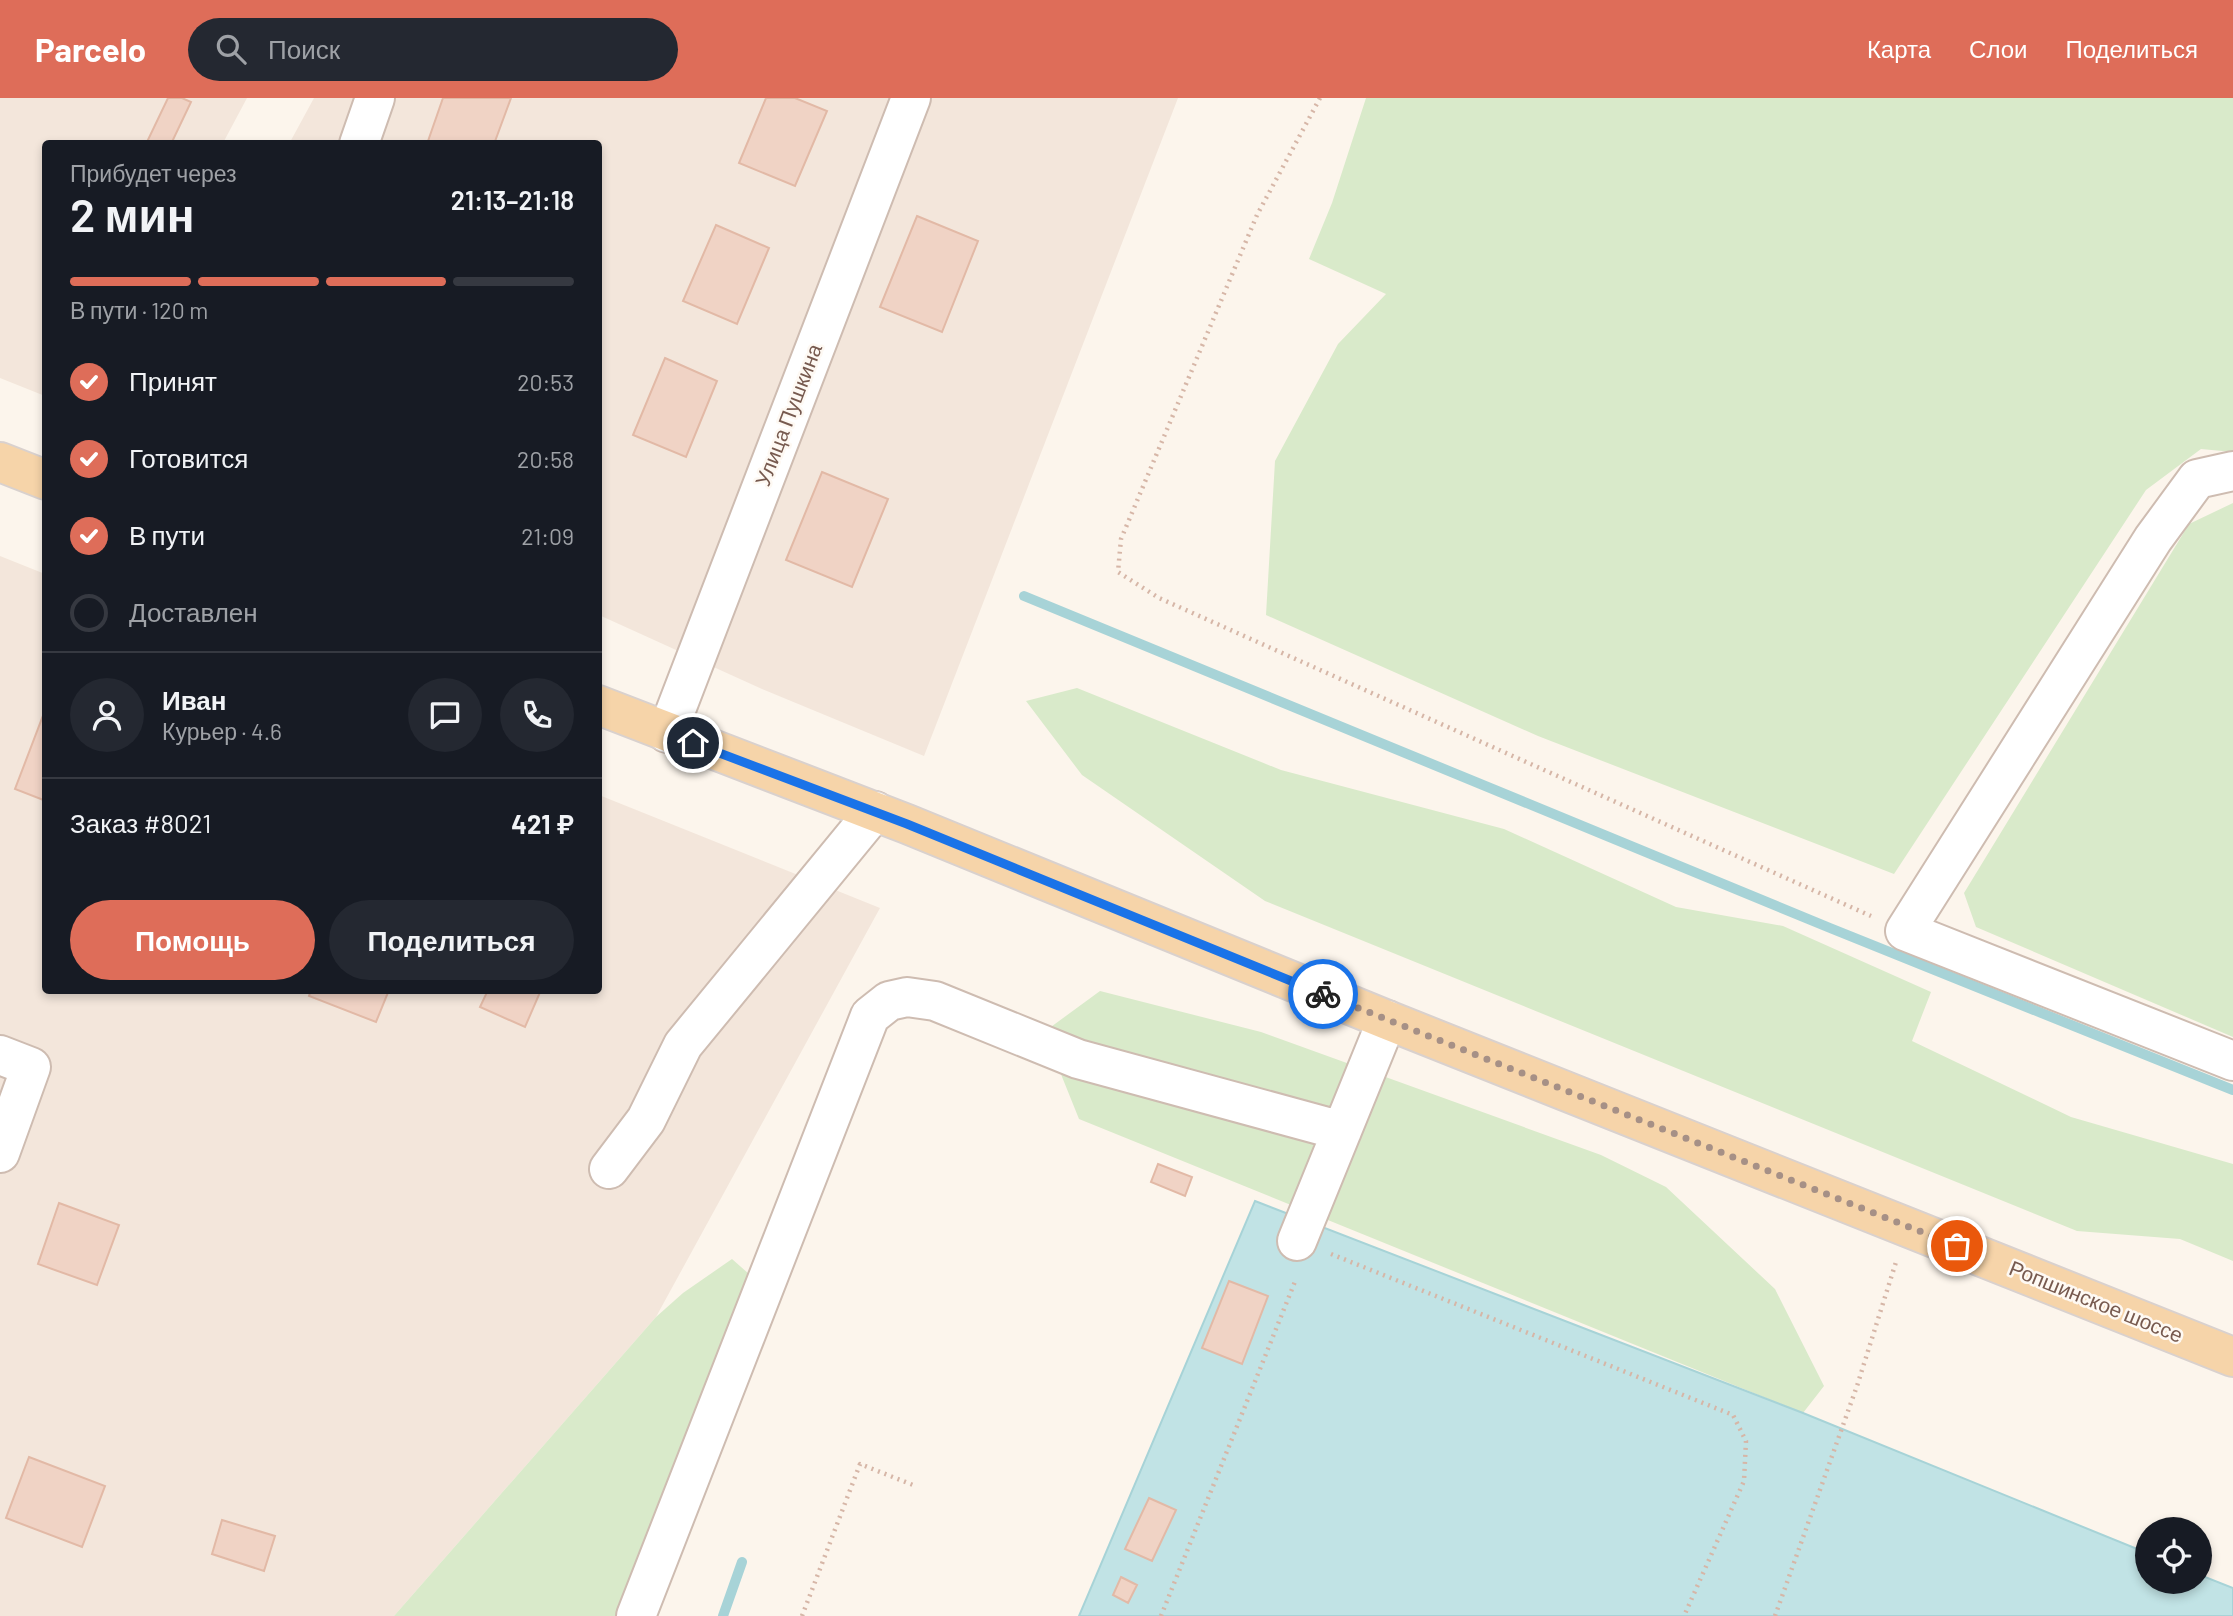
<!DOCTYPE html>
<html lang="ru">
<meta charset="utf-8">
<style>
:root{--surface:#171b24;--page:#242831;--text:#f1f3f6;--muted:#9ea1a6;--line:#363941;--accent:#de6d59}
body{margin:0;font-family:Barlow,sans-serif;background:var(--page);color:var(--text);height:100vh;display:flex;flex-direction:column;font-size:26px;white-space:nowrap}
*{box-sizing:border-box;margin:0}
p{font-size:23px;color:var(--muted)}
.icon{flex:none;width:38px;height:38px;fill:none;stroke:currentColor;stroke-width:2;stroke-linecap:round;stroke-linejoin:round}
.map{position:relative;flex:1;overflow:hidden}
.sheet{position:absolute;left:42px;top:42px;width:560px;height:854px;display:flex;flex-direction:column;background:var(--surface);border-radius:7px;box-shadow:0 4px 10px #0003}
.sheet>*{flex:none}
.tools{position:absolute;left:2135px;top:1419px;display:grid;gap:14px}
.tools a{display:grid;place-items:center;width:77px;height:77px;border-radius:50%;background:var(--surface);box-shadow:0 4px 10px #0003;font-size:35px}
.pin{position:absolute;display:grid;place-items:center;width:60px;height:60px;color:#fff;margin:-30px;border:4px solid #fff;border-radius:50%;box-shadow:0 2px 7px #0007}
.courier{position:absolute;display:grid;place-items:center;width:70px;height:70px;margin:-35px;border:5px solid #1a73e8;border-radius:50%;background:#fff;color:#222;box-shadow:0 2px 9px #0007}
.head em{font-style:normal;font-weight:600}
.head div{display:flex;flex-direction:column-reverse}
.head{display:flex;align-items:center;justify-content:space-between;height:119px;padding:0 28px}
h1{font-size:46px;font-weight:600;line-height:52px}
.bar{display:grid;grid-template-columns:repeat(4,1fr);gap:10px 7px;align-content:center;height:84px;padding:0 28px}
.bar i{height:9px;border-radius:5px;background:var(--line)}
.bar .on{background:var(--accent)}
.bar p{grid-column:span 4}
.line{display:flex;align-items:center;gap:18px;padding:0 28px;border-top:2px solid var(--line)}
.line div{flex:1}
.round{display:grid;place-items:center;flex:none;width:74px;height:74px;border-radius:37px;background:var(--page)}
ol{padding:0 28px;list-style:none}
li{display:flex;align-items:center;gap:21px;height:77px}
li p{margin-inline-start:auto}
li .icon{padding:7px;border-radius:50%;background:var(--accent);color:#fff;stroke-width:4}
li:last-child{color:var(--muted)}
li i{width:38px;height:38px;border:4px solid var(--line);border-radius:50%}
.cta{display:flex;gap:14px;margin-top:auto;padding:14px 28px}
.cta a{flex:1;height:80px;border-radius:42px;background:var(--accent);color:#fff;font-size:28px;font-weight:600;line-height:80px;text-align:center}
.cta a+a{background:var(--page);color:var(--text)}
header{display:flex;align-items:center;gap:42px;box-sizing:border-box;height:98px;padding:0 35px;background:var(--accent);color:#fff}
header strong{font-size:33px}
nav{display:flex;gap:38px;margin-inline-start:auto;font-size:24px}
.search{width:490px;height:63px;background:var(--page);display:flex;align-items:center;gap:18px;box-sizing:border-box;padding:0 24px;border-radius:38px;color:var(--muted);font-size:26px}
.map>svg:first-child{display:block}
.residential{fill:#f3e6db}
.green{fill:#d9eaca}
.water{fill:#c1e3e5;stroke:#a7d3d7;stroke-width:2}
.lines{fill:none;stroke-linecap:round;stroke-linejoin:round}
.stream{stroke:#a7d3d7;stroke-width:10}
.building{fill:#f0d3c5;stroke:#e2b9a6;stroke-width:2}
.minor-casing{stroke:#cebcb1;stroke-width:42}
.major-casing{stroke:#d9d1ce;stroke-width:42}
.path{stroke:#d6b6a7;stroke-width:4.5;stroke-dasharray:2 5;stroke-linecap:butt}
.minor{stroke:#fff;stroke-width:38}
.major{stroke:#f6d4a9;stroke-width:38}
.done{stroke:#a69086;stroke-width:7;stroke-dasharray:0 12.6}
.route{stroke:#1a73e8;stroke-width:9}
.labels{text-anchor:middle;stroke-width:5;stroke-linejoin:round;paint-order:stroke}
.street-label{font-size:21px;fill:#775a4f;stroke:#fef9f3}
</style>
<header>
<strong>Parcelo</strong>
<div class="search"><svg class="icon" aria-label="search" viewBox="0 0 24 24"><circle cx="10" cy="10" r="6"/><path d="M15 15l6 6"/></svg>Поиск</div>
<nav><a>Карта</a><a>Слои</a><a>Поделиться</a></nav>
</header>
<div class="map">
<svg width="2233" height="1518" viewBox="0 0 2233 1518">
<rect width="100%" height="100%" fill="#fcf5ec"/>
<!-- residential -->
<path class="residential" d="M0 0H247L223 45 46 46 45 298 0 280Z
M314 0H1178L924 658 762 591 599 517 598 46H289Z
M0 458 45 476 46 892H598L599 697 880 810 656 1219 394 1518H0Z"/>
<!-- green -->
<path class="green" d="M1366 0H2233V354L2201 351 2146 392 1894 776 1538 638 1266 517 1275 363 1338 246 1386 196 1309 161 1332 105Z
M2233 405V939L1976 829 1964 795 2189 426Z
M1077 590 1281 672 1504 731 1676 809 1783 828 1931 894 1912 943 2071 1019 2233 1066V1163L2180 1141 2077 1133 1265 803 1082 677 1026 603Z
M1100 893 1261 934 1601 1057 1666 1089 1775 1191 1824 1288 1803 1315 1079 1021 1044 934Z
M732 1161 749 1176 616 1518H394L656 1219 683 1195Z"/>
<!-- water -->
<path class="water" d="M1255 1103 1803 1315 2147 1455V1484H2200V1477L2233 1490V1518H1079Z"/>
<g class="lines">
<!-- stream -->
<path class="stream" d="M1024 498 1830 830 2233 992
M723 1518 742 1464"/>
</g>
<!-- building -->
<path class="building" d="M168 0H182L191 4 171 46H146Z
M443 0H511L494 46H427Z
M766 0H795L827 13 795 88 739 65Z
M917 118 978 143 942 234 880 209Z
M716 127 769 150 737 226 683 203Z
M665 260 717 283 686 359 633 337Z
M822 374 888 401 852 489 786 462Z
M44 615 46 616V703L15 691Z
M311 892H389L376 924 309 898Z
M488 892H541L525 929 480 909Z
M1158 1066 1192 1079 1185 1098 1151 1084Z
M59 1105 119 1127 97 1187 38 1166Z
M1229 1183 1268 1198 1242 1266 1202 1250Z
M29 1359 105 1388 82 1449 6 1420Z
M1149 1400 1176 1412 1152 1463 1125 1451Z
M222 1422 275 1438 264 1473 212 1456Z
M1121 1479 1137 1487 1128 1505 1113 1497Z"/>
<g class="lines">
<!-- minor casing -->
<g class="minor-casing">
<path id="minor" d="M359 46 375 0
M2233 373 2197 381 2153 441 1905 833 2233 963
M667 635 911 0
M0 957 31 969 0 1055
M609 1071 646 1022 683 947 875 713
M1297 1143 1387 922
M636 1518 870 918 889 903 907 899 935 903 1078 961 1342 1033"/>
</g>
<!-- major casing -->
<g class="major-casing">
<path id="major" d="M0 364 46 382
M598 607 907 726 1387 922 2233 1259"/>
</g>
<!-- path -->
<path class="path" d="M1320 0 1257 117 1121 441 1118 474 1159 500 1871 818
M1331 1156 1733 1317 1746 1343 1744 1383 1684 1518
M802 1518 860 1366 913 1387
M1161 1518 1296 1181
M1775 1518 1857 1288 1896 1164"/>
<!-- minor -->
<use href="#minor" class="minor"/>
<!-- major -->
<use href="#major" class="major"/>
</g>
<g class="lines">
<!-- done -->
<path class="done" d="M1323 896 1957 1148"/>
<!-- route -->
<path class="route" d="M693 645 907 726 1323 896"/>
</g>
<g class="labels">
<!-- street labels -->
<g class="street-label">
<text transform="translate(789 317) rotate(-69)" y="7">Улица Пушкина</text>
<text transform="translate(2096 1204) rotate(22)" y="7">Ропшинское шоссе</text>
</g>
</g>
</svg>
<div class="tools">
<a><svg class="icon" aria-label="locate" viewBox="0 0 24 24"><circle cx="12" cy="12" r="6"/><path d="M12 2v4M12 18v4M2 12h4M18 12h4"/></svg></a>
</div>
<div class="pin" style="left:1957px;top:1148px;background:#ea580c"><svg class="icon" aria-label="bag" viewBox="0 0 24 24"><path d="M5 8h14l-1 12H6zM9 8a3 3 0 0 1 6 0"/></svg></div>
<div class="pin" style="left:693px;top:645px;background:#1f2937"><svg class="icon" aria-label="home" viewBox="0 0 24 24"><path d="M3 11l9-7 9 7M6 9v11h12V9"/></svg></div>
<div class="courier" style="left:1323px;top:896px"><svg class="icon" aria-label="bike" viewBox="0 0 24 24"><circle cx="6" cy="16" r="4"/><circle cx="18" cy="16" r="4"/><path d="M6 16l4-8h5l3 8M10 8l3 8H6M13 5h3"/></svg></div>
<section class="sheet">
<div class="head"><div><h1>2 мин</h1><p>Прибудет через</p></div><em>21:13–21:18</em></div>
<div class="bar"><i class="on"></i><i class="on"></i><i class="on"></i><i></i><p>В пути · 120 m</p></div>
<ol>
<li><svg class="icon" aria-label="check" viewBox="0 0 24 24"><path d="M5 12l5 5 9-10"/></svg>Принят<p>20:53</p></li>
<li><svg class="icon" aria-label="check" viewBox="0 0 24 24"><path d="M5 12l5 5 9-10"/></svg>Готовится<p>20:58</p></li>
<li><svg class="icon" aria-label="check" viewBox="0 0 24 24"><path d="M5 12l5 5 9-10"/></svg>В пути<p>21:09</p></li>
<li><i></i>Доставлен</li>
</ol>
<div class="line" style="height:126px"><a class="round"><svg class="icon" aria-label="person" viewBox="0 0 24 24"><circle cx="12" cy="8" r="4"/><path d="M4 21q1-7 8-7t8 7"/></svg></a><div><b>Иван</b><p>Курьер · 4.6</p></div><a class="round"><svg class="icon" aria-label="chat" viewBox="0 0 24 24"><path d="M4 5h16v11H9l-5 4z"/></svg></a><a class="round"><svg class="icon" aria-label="phone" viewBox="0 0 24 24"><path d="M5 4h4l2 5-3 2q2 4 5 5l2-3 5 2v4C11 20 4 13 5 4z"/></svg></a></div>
<div class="line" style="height:91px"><div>Заказ #8021</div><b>421 ₽</b></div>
<div class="cta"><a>Помощь</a><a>Поделиться</a></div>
</section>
</div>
